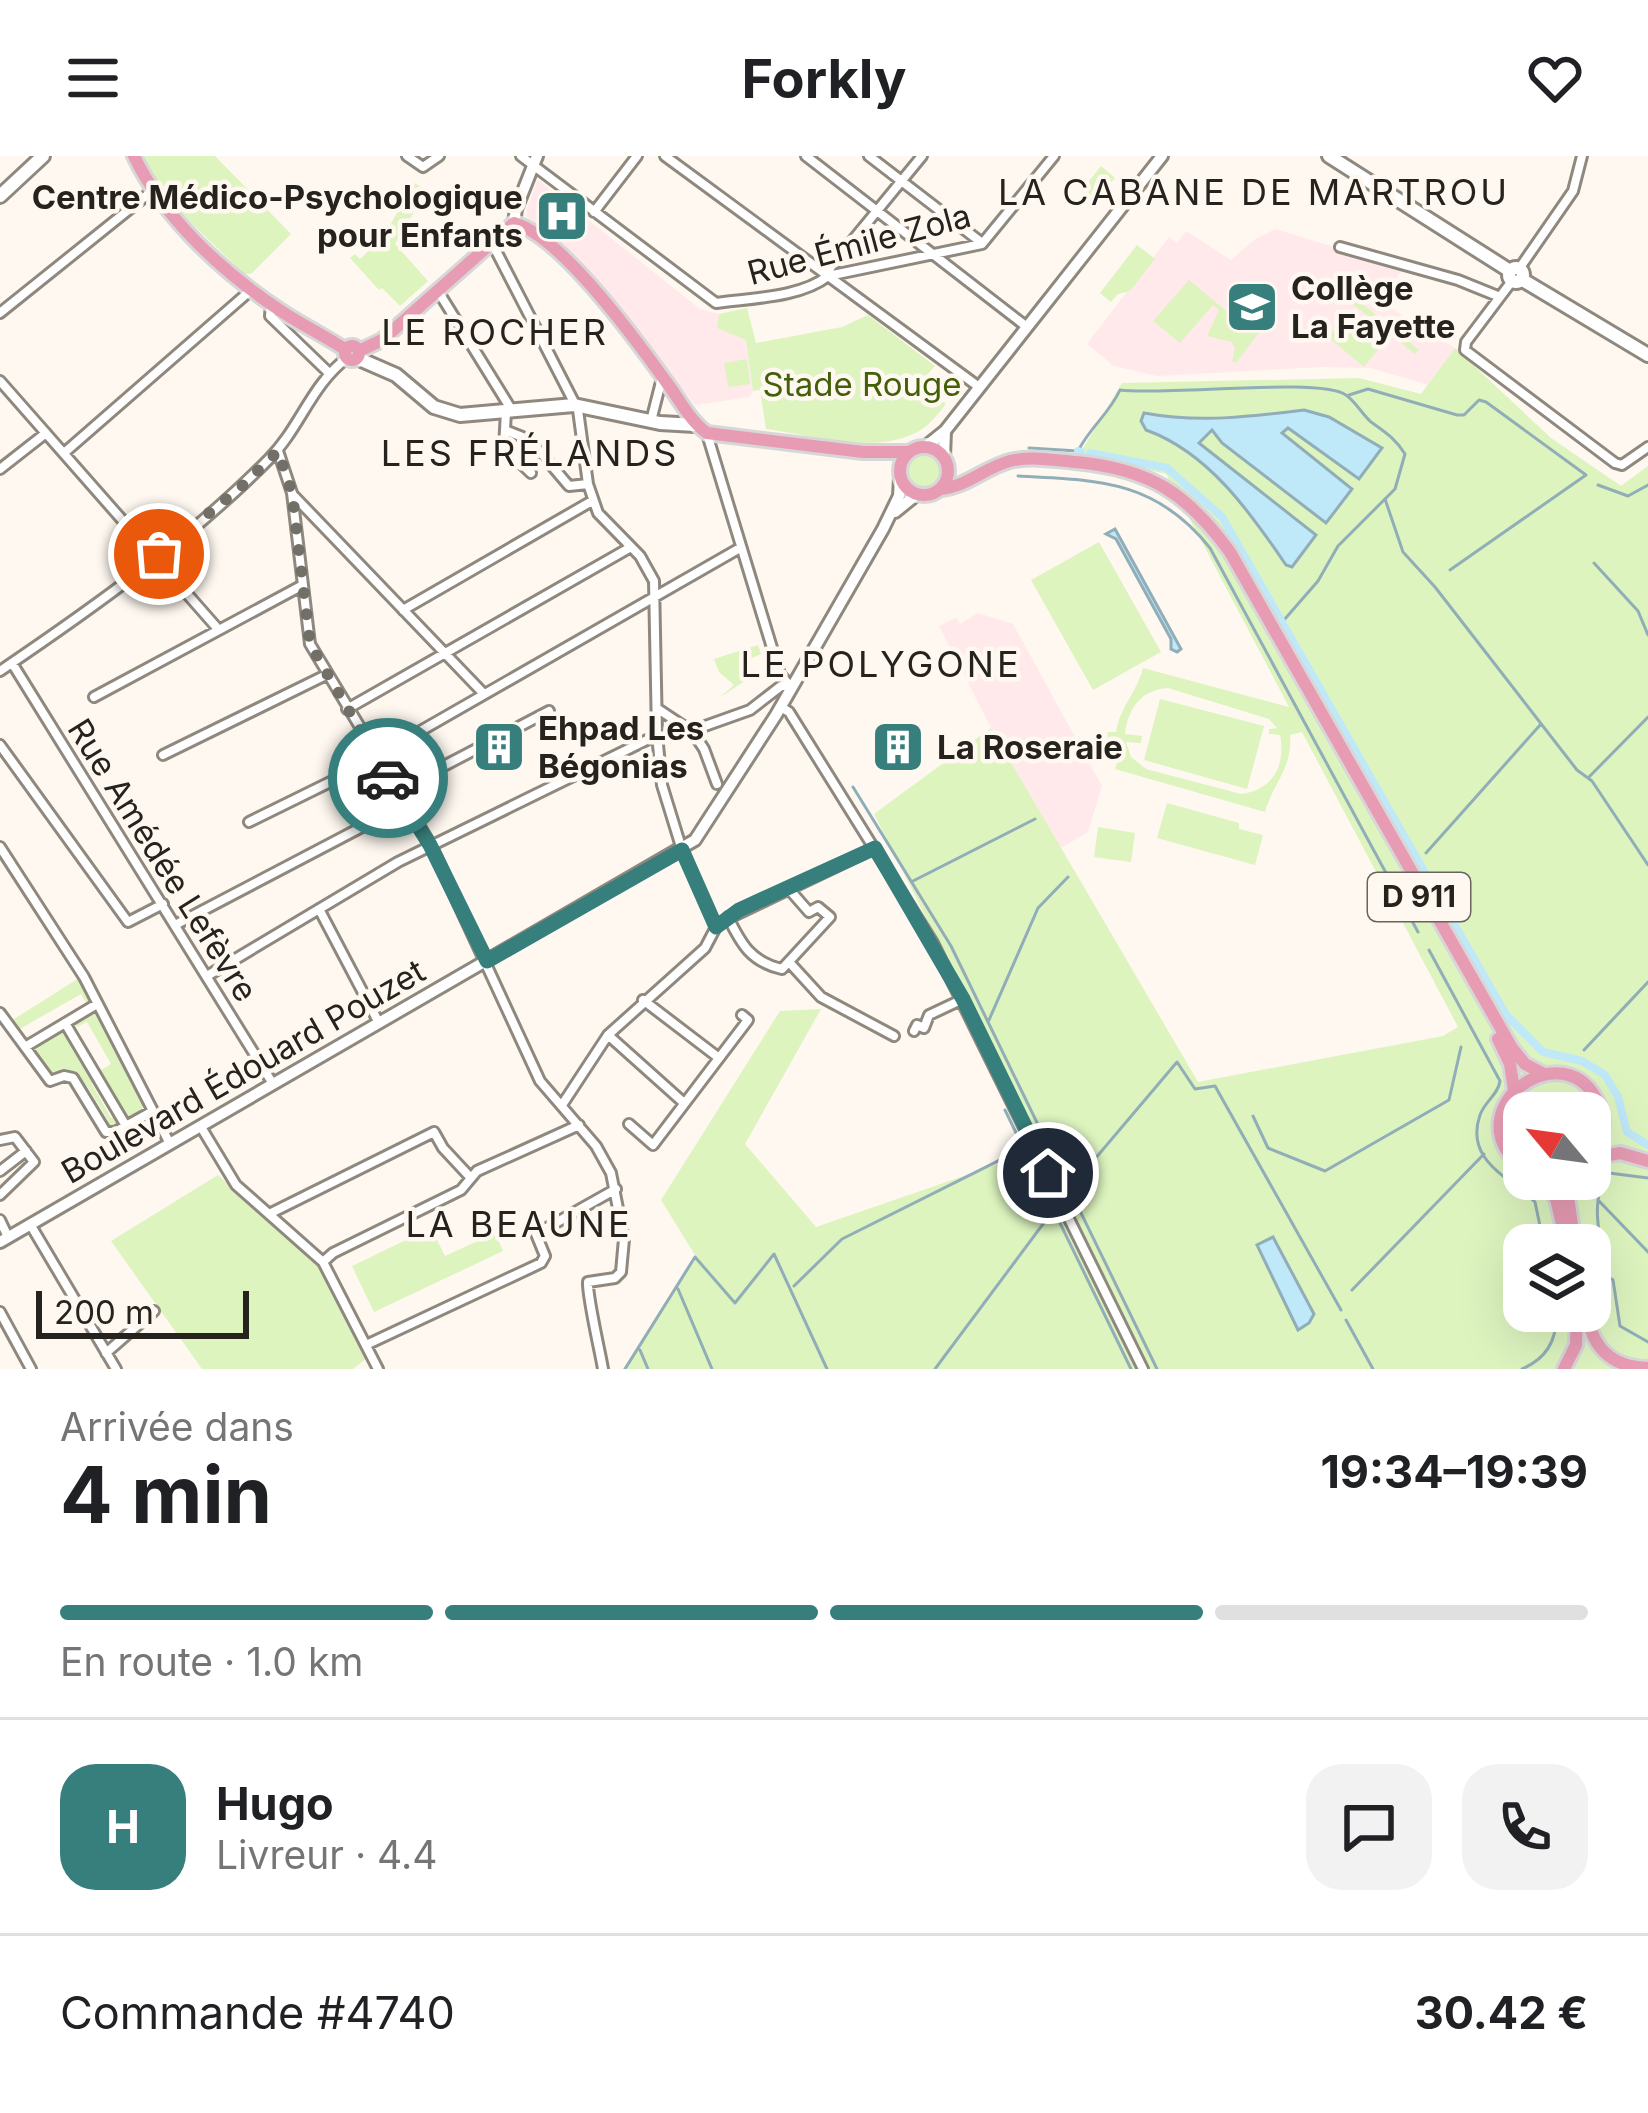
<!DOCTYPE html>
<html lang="fr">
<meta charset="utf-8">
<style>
:root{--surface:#fff;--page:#f2f2f2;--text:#202124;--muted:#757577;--line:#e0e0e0;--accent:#377f7c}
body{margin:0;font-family:Inter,sans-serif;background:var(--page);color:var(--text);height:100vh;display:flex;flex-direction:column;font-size:45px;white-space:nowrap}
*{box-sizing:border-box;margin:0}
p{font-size:39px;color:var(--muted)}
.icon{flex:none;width:66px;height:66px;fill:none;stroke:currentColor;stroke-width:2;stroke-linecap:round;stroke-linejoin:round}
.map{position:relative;height:1213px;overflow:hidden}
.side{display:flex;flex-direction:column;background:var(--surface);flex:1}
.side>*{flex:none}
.needle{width:78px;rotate:299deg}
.buttons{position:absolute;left:1503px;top:936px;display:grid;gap:24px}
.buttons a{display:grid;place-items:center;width:108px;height:108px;border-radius:24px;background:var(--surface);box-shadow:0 12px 48px #0002;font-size:60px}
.scale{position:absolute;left:36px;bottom:30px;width:213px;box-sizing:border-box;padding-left:12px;border:6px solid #26231f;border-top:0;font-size:33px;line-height:42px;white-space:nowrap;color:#26231f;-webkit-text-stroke:9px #fef8f0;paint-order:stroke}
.pin{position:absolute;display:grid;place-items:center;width:102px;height:102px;color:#fff;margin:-51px;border:6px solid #fff;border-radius:50%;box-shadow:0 3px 12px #0007}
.courier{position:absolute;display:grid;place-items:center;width:120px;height:120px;margin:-60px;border:9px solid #377f7c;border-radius:50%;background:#fff;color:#222;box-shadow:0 3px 15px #0007}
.overview em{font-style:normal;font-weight:700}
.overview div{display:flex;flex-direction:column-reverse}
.overview{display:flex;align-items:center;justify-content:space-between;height:204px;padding:0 60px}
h1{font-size:78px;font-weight:700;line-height:90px}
.bar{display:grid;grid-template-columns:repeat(4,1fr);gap:18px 12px;align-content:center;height:144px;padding:0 60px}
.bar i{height:15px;border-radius:9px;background:var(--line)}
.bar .current{background:var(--accent)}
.bar p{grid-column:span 4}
.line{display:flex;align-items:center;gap:30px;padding:0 60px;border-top:3px solid var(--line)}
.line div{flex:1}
.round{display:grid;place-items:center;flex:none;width:126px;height:126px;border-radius:36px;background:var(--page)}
header{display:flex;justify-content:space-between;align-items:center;height:156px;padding:0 60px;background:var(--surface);font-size:54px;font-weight:700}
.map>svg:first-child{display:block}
.education{fill:#ffe9eb}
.green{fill:#ddf4bf;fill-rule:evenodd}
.water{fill:#bfe8f8;stroke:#91adb7;stroke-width:3}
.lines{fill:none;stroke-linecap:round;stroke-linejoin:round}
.stream{stroke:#91adb7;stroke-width:3}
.canal{stroke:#bfe8f8;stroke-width:8}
.minor-casing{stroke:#8f887e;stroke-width:14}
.tertiary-casing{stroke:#8f887e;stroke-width:16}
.secondary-casing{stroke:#8f887e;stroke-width:18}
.primary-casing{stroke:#d8d7d7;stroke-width:18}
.minor{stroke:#fff;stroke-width:8}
.tertiary{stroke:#fff;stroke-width:10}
.secondary{stroke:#fff;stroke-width:12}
.primary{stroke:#e79cb4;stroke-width:12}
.done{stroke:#726e68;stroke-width:12;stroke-dasharray:0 21.6}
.route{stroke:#377f7c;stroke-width:15}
.labels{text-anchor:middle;stroke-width:9;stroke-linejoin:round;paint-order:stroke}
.shield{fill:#fef8f0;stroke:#67635e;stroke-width:3}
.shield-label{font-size:30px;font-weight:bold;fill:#26231f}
.poi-label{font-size:33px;font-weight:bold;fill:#26231f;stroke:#fef8f0;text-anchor:start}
.street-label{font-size:33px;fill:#26231f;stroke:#fef8f0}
.park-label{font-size:33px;fill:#445f09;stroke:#fef8f0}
.neighbourhood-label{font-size:36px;letter-spacing:3px;fill:#26231f;stroke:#fef8f0}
</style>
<header><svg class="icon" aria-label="menu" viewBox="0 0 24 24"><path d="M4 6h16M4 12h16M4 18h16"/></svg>Forkly<svg class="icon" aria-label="heart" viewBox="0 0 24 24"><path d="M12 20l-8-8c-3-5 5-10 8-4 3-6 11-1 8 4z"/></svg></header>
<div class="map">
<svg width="1648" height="1213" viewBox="0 0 1648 1213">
<rect width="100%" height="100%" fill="#fef8f0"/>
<!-- education -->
<path class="education" d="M538 24 700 153 719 158 718 172 746 183 753 235 750 241 695 249 564 89 527 62 526 54Z
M1275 73 1403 112 1381 146 1455 192 1428 229 1371 212 1323 211 1157 220 1114 210 1087 188 1169 81 1177 87 1186 75 1231 104 1254 84Z
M978 457 1013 468 1102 630 1088 676 1061 692 991 572 939 470 956 462 960 468Z"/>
<!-- green -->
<path class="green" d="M143 0H215L291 78 251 118H244L161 38Z
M1101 10 1115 22 1094 46 1081 35Z
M414 27 427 34 395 88 428 125 400 150 382 132 379 134 350 102 355 98 360 103 384 80Z
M1137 89 1155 103 1130 135 1118 138 1111 146 1100 137Z
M1189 124 1236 163 1261 174 1236 207 1232 205 1235 192 1232 186 1207 180 1219 154 1213 149 1180 187 1153 165Z
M1337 127 1419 194 1415 198 1333 132Z
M747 152 756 187 842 171 868 159 935 210 920 227 946 248C938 258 930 269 919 275 876 300 812 279 766 273L760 234 753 235 746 184 717 172 719 158Z
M1348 157 1384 186 1364 211 1328 181Z
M1455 192 1551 282 1621 330 1648 310V1213H623L695 1099 661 1044 780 855 821 853 745 988 816 1071 1042 993 874 658 991 572 1198 926 1443 880 1458 871 1302 576 1290 579C1293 612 1273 627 1265 656L1115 613 1120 597 1116 583 1107 582 1108 576H1116C1120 551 1137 536 1143 512L1289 551 1166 318 1079 299 1122 227 1359 222 1421 238ZM1168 532 1269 563 1277 572 1269 573V578L1280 579C1286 609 1273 634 1241 638L1146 613 1131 601 1126 586 1141 587 1142 580 1125 578C1128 552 1141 534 1168 532ZM1524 957H1590V1023H1524ZM1524 1089H1590V1155H1524Z
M747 203 750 228 728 231 724 207Z
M904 315a21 21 0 1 1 42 0a21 21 0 1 1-42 0Z
M1099 386 1161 496 1093 534 1031 424Z
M758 489 761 498 741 507 748 523 719 542 734 529 719 516 714 503Z
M1160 543 1264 570 1247 633 1144 604Z
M1167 647 1239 667V673L1263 679 1255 709 1157 682Z
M1098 671 1135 677 1131 706 1094 701Z
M79 822 89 843 87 848 81 838 18 874 11 865Z
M91 857 99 859 144 950 130 963 124 961 98 916 111 908 87 866 77 871 75 868Z
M63 872 94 921 92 928 111 962 116 960 118 972 110 975 103 968 108 964 87 930H82L68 917 49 920 32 894 33 889Z
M218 1019 322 1113 367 1202 353 1213H202L111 1085Z
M431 1072 445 1100 495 1077 503 1095 374 1156 352 1110Z"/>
<!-- water -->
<path class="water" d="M1304 254 1329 261 1382 292 1359 323 1288 272 1282 277 1352 333 1326 367 1222 287 1212 274 1199 287 1316 379 1292 411 1286 409C1250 356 1208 296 1146 274L1141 265 1144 257C1198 267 1250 261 1304 254Z
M1115 373 1181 493 1177 496 1171 493V483L1116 383 1106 378Z
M1273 1081 1314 1158 1309 1167 1298 1174 1257 1089Z"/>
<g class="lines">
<!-- stream -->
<path class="stream" d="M1349 239 1368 233 1457 259H1464L1479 244 1486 246 1586 319 1450 414
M1029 292 1078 295C1090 271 1109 258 1120 234 1167 240 1319 221 1346 239 1355 245 1362 258 1371 266 1385 276 1396 283 1405 298L1395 333 1338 390 1318 425 1284 464
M1018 320C1098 324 1156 324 1210 392L1418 776
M1598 329 1628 340 1648 329
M1385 343 1403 396 1435 431 1577 614 1592 625 1648 709
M1594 407 1638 455 1648 479
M1588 622 1648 561
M853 631 951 790 1157 1213
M1426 697 1541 568
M913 725 1035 663
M1429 794 1500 925C1498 939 1485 945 1480 959 1464 1005 1511 1022 1535 1046L1544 1089
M989 864 1038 752 1068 721
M1584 894 1648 826
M1005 954 1131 1213
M1253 960 1268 992 1325 1015 1449 944 1461 891
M1648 1022 1609 1017C1587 1044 1602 1088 1607 1120L1613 1124 1620 1170 1648 1186
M1072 1030 1177 906 1195 933 1215 930 1341 1154
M1599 1045 1648 1096
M794 1130 842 1083 1024 992
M678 1133 712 1213
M1352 1134 1484 998
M1346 1164 1373 1213
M640 1194 648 1213
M625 1213 695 1101 735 1147 774 1098 827 1213
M935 1213 1052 1056
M1522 1213C1548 1202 1558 1182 1556 1155"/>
<!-- canal -->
<path class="canal" d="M1078 295 1081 296
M1090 297 1167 312 1222 361 1506 859 1543 896 1582 905 1605 919 1618 941 1627 976 1648 989"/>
<!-- minor casing -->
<g class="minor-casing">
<path id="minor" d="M407 0 423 11 439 0
M521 0 716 147C750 142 800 142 828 120L982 88 1054 0
M665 0 979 231
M806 0 1027 171
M869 0 982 87
M594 56 637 0
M492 87 578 254 588 328 598 357 640 400 654 425 657 579 662 629 682 694 716 771 705 792 608 879 562 949
M1340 91 1458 124 1500 141
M1519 113 1573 35 1582 0
M828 120 830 112 922 0
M1512 125 1466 186 1465 194 1615 307 1622 309 1648 291
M438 135 511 253
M271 149 270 160 328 216
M0 157 152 35
M0 225 218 473
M506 255 505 274 530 284 569 330 588 328
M651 265 662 222
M505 274 504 291 531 317
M278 295 292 337 310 488 431 689 540 925 596 990 611 1017 624 1083 621 1116 615 1122 588 1126C587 1140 600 1195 603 1213
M64 297 251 134
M0 313 46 277
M294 340 484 538
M403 454 592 345
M12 507 273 928
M0 515C93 452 190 383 269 303 300 272 311 229 347 202
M94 541 301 430
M781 551 789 556 933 787 1143 1213
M347 553 631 391
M658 553 691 575 750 554 781 530H790L780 518 707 278
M692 575 704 593 717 628
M0 589 128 766 163 748
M163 599 326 519
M375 601 740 392
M396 635 549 555
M249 666 377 603
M0 691 84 821 169 986
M319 753 379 867
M728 761C741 788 751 806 782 813L830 761 818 751 809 756 788 732
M725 764 875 692
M175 769 404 649
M789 806 821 841 894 880
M207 820 398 706 657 579
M643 844 719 902
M0 857 50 925 64 920 73 922 106 976H115L153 955
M65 867 126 970
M914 875 917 869 924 872 929 859 963 843
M608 879 684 947
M25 891 97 848
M629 968 653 989 748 864 742 859
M201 971 236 1029 323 1106 378 1213
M0 984 15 981 34 1006 0 1039
M0 1015 26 995
M269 1058 434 976 443 992 470 1021
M0 1064 8 1081
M30 1068 116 1213
M323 1106 333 1097 461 1034 477 1015 579 969
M0 1156 31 1213
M366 1189 541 1107 545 1100 536 1078 616 1033
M106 1197 154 1155"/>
</g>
<!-- tertiary casing -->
<g class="tertiary-casing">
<path id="tertiary" d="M514 67 516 53 537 0
M925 291 945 275 1162 0
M944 301 945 275
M895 356 916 339
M0 1086 695 684 776 559 883 373 899 340 900 322"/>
</g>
<!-- secondary casing -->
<g class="secondary-casing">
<path id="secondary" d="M1329 0 1510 115
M0 40 43 0
M1509 119a7 7 0 1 1 14 0a7 7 0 1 1-14 0Z
M1521 123 1648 199
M357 202 396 219 434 251 460 259 574 249 660 267 695 269"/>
</g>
<!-- primary casing -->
<g class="primary-casing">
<path id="primary" d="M134 0C164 63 224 117 281 155 302 169 325 180 346 194
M345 197a7 7 0 1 1 14 0a7 7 0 1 1-14 0Z
M359 195 382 184 514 67C561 80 637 185 667 227 680 244 690 265 707 277L863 296H909
M900 315a24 24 0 1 1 48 0a24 24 0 1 1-48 0Z
M941 333C966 331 986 311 1010 305 1031 300 1055 304 1076 306 1150 313 1187 337 1230 396L1512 892 1525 908 1544 918
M1498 883 1510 908 1514 934
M1593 1002 1620 997 1648 1005
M1524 1013C1449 954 1567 871 1599 949 1607 969 1602 987 1590 1004
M1542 1023 1556 1043 1567 1089
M1571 1023 1568 1041 1575 1089
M1586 1155C1592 1191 1610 1211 1648 1212
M1564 1213 1576 1189 1577 1155"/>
</g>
<!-- minor -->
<use href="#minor" class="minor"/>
<!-- tertiary -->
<use href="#tertiary" class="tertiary"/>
<!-- secondary -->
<use href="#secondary" class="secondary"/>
<!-- primary -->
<use href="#primary" class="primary"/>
</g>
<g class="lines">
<!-- done -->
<path class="done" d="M159 398 241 331 278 295 292 337 310 488 388 622"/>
<!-- route -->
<path class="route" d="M388 622 430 689 487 805 682 694 716 771 739 754 875 692 963 843 1048 1017"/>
</g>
<!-- icons -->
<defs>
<g id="hospital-square" transform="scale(2.7)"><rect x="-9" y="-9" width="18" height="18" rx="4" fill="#377f7c" stroke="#fef8f0"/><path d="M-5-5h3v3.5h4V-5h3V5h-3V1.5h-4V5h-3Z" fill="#fff"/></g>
<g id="school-square" transform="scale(2.7)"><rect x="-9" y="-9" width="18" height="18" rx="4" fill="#377f7c" stroke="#fef8f0"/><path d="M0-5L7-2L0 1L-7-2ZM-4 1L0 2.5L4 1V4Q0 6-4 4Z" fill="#fff"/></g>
<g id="building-square" transform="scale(2.7)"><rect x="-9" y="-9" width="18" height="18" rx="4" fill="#377f7c" stroke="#fef8f0"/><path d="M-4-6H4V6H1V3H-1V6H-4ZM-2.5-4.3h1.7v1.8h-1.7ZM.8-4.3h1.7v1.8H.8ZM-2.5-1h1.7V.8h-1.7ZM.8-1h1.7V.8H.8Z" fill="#fff"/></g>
</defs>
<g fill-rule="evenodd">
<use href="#hospital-square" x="562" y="60"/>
<use href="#school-square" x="1252" y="151"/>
<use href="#building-square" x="499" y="591"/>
<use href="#building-square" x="898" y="591"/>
</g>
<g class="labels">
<!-- shield labels -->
<rect class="shield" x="1368" y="717" width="102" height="48" rx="9"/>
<g class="shield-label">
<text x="1419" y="751">D 911</text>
</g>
<!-- poi labels -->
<g class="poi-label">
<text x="523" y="53" text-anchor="end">Centre Médico-Psychologique<tspan x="523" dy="38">pour Enfants</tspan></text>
<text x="1291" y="144">Collège<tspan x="1291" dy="38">La Fayette</tspan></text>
<text x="538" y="584">Ehpad Les<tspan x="538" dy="38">Bégonias</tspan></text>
<text x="937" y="603">La Roseraie</text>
</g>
<!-- street labels -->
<g class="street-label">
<text transform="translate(859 88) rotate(-15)" y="12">Rue Émile Zola</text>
<text transform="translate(163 704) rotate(58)" y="12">Rue Amédée Lefèvre</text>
<text transform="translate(243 915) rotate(-30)" y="12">Boulevard Édouard Pouzet</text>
</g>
<!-- park labels -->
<g class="park-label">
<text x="862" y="240">Stade Rouge</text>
</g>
<!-- neighbourhood labels -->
<g class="neighbourhood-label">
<text x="1254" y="49">LA CABANE DE MARTROU</text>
<text x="495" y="189">LE ROCHER</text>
<text x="530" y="310">LES FRÉLANDS</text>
<text x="881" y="521">LE POLYGONE</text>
<text x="519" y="1081">LA BEAUNE</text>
</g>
</g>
</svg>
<div class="buttons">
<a><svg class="needle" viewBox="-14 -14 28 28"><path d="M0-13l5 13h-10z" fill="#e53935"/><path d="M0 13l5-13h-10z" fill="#757577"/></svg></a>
<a><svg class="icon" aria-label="layers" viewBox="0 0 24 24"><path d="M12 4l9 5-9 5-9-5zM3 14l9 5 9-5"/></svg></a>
</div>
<div class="scale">200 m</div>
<div class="pin" style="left:159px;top:398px;background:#ea580c"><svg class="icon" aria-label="bag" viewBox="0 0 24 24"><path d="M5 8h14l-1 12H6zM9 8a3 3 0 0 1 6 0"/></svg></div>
<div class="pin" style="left:1048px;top:1017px;background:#1f2937"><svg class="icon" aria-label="home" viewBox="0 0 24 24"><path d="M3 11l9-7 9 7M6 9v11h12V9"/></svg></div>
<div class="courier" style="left:388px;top:622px"><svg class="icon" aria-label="car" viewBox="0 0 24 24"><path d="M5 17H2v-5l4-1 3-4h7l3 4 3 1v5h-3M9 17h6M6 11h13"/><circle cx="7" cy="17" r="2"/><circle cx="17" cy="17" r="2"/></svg></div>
</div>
<section class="side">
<div class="overview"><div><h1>4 min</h1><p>Arrivée dans</p></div><em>19:34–19:39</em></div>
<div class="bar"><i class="current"></i><i class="current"></i><i class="current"></i><i></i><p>En route · 1.0 km</p></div>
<div class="line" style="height:216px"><b class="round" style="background:var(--accent);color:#fff">H</b><div><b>Hugo</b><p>Livreur · 4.4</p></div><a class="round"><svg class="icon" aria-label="chat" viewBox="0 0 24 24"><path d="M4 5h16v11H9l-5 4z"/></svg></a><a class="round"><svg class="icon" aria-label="phone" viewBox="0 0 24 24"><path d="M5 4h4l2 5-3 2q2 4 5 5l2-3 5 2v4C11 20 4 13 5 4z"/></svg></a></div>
<div class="line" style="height:156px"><div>Commande #4740</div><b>30.42 €</b></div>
</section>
